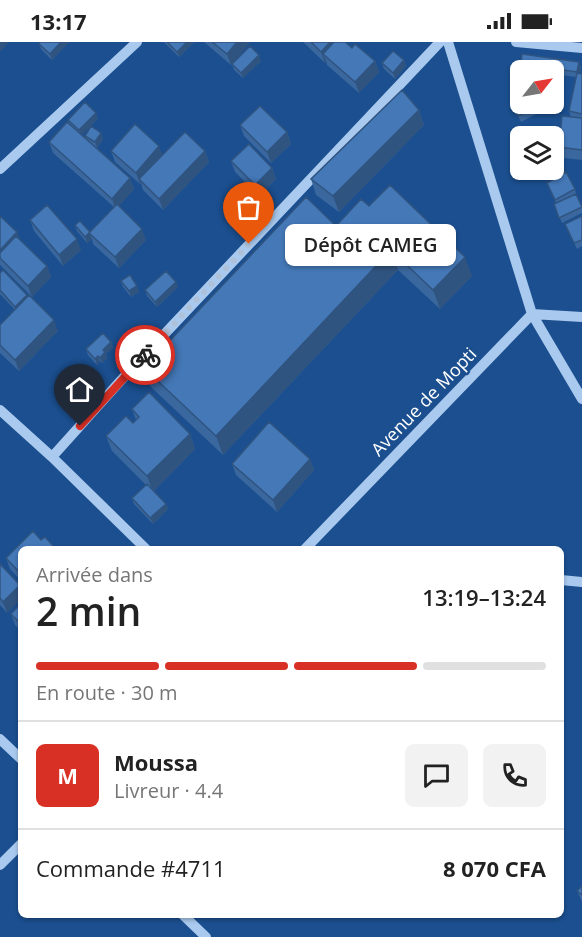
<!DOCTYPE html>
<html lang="fr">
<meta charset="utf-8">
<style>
:root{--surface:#fff;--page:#f2f2f2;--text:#222;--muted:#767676;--line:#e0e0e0;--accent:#d93025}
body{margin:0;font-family:"Open Sans",sans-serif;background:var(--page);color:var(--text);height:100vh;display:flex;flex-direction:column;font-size:22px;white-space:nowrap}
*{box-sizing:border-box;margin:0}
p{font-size:20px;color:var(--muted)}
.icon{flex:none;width:33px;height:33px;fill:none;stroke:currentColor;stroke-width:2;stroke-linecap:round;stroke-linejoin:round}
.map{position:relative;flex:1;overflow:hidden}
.sheet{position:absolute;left:18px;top:504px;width:546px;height:372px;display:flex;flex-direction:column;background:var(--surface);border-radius:9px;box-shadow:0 2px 4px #0004}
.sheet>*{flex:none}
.needle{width:39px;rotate:59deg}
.tools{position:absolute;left:510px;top:18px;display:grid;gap:12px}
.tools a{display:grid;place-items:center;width:54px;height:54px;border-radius:9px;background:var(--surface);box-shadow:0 2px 4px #0004;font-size:30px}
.pin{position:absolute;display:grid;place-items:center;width:51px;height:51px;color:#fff;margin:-62px -26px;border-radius:50% 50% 50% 0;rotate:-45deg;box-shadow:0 0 6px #0007}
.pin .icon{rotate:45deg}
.courier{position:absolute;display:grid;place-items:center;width:60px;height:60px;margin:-30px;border:4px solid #d93025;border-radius:50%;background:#fff;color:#222;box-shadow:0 2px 8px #0007}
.bubble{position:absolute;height:42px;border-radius:9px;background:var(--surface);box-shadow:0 2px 4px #0004;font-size:20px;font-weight:600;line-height:42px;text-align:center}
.head em{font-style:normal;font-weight:600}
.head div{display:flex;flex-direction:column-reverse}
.head{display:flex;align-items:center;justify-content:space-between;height:102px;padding:0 18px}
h1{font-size:39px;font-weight:600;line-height:45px}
.bar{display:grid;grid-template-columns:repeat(4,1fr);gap:9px 6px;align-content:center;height:72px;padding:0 18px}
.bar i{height:8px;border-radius:4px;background:var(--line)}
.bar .selected{background:var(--accent)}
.bar p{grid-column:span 4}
.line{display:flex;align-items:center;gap:15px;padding:0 18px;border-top:2px solid var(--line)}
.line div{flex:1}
.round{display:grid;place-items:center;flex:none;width:63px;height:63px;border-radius:9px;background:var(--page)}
.status{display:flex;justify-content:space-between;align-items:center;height:42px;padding:0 30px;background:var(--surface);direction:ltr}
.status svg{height:16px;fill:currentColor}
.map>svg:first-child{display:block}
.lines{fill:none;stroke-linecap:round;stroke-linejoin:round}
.minor{stroke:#a9c9ee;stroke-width:10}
.wall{fill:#3a679d}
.shaded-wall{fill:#305480}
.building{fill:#4478b7;stroke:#305480;stroke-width:1.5}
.done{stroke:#afc1d8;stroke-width:6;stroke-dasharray:0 10.8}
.route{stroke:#d93025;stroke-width:8}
.labels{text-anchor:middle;stroke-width:5;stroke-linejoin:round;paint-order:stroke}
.street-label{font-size:18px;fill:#fff;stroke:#1b4f8f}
</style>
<div class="status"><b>13:17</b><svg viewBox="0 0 49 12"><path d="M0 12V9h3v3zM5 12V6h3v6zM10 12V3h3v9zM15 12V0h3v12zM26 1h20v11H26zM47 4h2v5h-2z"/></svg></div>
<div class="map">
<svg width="582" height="895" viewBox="0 0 582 895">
<rect width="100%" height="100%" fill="#1b4f8f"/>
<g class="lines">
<!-- minor -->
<path class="minor" d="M448 0 532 272 582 357
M516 0 582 6
M0 127 137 0
M0 368 52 415
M146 507 52 415 123 336 440 0
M305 507 532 272 582 275
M561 538 582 540
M0 697 21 717
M0 823 21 802
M183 873 206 895"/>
</g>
<!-- wall -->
<path class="wall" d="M69 0 52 18 41 7 39 2Z
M164 0H194L179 15Z
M204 0H250L231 23Z
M303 0H345L352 6 375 19 379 30 359 51 327 23 326 19 325 21Z
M404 18 406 24 395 37 384 27 382 21Z
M261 19 243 36 234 28 232 22Z
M579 20 581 26 580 32H582V118L563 116 559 105 571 75 569 69 576 35 554 32V28H523L521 22Z
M511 59 537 62 540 70 521 80Z
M419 68 424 83 339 170 316 153 311 137Z
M98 76 82 93 86 96 85 94 101 91 103 97 97 106 130 136 134 147 119 164 146 198 119 226 93 202 92 197 87 201 77 189 75 183 90 190 114 165 53 111 49 100 69 82 68 78Z
M240 83 287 90 291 102 271 121 244 94Z
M111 109 163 113 205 109 209 120 163 168 143 148 141 141 140 142 115 120Z
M231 119 272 126 276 137 259 154 235 130Z
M547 141 575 147 576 153 582 164V171L562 181 554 162 556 161Z
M369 164 472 234 440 267 398 228 223 413 151 345 144 326 336 184Z
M0 174 17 190 20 198 47 224 51 235 32 255 1 224V223H0Z
M582 174V204L577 207 565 182Z
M30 178 81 208 63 224 34 189Z
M0 231 27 255 58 289 19 329 0 311V283L15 268 0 252Z
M121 239 139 250 131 255 123 245Z
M178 245 157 265 147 254 145 248Z
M111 300 113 306 106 312 107 316 102 321 100 319 97 323 88 313 86 307Z
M132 367 190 392 195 407 154 449 166 462 168 467 153 482 134 462 132 456 146 443 112 409 106 394 133 381 136 378Z
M310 417 314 428 277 470 236 433 232 422Z
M33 489 41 498 45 495 56 507H21V539L10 527 6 516Z
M0 522 7 571 0 563Z
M21 561V589L15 583 11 572Z
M582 844V860L577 849Z"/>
<!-- shaded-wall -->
<path class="shaded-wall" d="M0 0H9L0 10Z
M61 0H69L52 18 50 12Z
M187 0H194L179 15 177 10Z
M237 0H250L231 23 227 12Z
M330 0H345L323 12 326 19 325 21 321 10Z
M259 13 261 19 243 36 241 31Z
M404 18 406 24 395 37 393 31Z
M375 19 379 30 359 51 355 40Z
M579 20 581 26 579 35 577 30Z
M419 68 424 83 339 170 333 154Z
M96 71 98 76 81 94 79 88Z
M287 90 291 102 271 121 267 110Z
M101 91 103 97 97 106 95 100Z
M159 104 163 115 139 137 141 141 140 142 136 131Z
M205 109 209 120 163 168 159 157Z
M272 126 276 137 259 154 255 143Z
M130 136 134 147 116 168 112 157Z
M142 187 146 198 119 226 115 215Z
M17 190 21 201 0 216V208Z
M89 191 92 197 87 201 85 195Z
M77 197 81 208 63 224 59 213Z
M391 208 398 228 223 413 216 394Z
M465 215 472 234 440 267 433 248Z
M47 224 51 235 32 255 28 244Z
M176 240 178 245 157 265 155 260Z
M137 244 139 250 131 255 129 249Z
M27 253 29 259 17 270 15 265Z
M54 278 58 289 19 329 15 318Z
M111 300 113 306 106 312 107 316 102 321 100 316 103 308Z
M98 314 100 319 97 323 95 317Z
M190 392 195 407 153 450 147 434Z
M310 417 314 428 277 470 273 458Z
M166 462 168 467 153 482 150 476Z
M20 543 21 557 7 571 3 560Z"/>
<!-- building -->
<path class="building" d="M40 0H61L50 12 39 2Z
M167 0H187L177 10Z
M212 0H237L227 12Z
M311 0H330L321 10Z
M334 0H345L352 6 355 2 375 19 355 40 323 12Z
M250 4 259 13 241 31 232 22Z
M393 9 404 18 393 31 382 21Z
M522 12 579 20 577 30 521 22Z
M577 31 582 32V72L569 69Z
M402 48 419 68 333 154 311 137Z
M520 55V62H537L538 64 518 74 511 59Z
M85 60 96 71 79 88 68 78Z
M260 64 287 90 267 110 240 83Z
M562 74 582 76V108L559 105Z
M67 80 130 136 112 157 49 100Z
M135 82 159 104 136 131 111 109Z
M91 84 101 91 95 100 85 94Z
M185 90 205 109 159 157 139 137Z
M249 102 272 126 255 143 231 119Z
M566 130 575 147 555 158 547 141Z
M390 143 465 215 433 248 391 208 216 394 144 326 306 155 336 184 361 157 369 164Z
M576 152 582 165 559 176 554 162Z
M117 162 142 187 115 215 89 191Z
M47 163 77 197 59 213 30 178Z
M0 174 17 190 0 208Z
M582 174V198L574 201 565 182Z
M80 179 90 190 85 195 75 183Z
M16 194 47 224 28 244 0 216V211Z
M3 228 27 253 15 265 0 248V231Z
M166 229 176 240 155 260 145 248Z
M130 233 137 244 129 249 121 239Z
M29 253 54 278 15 318 0 303V283Z
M103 291 111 300 103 308 105 310 100 316 98 314 95 317 86 307Z
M149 350 190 392 147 434 106 394 126 374 133 381 139 375 132 367Z
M269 380 310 417 273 458 232 422Z
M147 442 166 462 150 476 132 456Z
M33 489 41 498 45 495 56 507H21V532L6 516Z
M0 522 20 543 3 560 0 556Z
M21 561V582L11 572Z
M582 844V853L577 849Z"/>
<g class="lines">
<!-- done -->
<path class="done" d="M145 313 249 202"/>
<!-- route -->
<path class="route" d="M80 384 145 313"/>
</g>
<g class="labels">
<!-- street labels -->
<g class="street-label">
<text transform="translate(424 360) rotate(-46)" y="6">Avenue de Mopti</text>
</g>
</g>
</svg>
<div class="tools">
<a><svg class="needle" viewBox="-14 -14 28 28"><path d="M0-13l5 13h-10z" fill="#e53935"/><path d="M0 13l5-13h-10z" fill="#767676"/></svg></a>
<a><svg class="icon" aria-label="layers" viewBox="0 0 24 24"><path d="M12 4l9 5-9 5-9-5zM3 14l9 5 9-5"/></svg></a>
</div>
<div class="pin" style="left:249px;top:202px;background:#ea580c"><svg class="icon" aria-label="bag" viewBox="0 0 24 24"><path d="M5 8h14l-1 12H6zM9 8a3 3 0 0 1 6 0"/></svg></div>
<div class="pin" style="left:80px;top:384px;background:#1f2937"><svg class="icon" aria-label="home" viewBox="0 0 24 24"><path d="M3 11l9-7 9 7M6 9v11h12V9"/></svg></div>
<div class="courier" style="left:145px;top:313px"><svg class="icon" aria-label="bike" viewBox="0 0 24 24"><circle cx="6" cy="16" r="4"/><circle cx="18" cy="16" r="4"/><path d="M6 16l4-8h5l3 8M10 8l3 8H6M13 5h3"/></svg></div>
<div class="bubble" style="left:285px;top:182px;width:171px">Dépôt CAMEG</div>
<section class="sheet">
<div class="head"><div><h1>2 min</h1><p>Arrivée dans</p></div><em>13:19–13:24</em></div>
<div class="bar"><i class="selected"></i><i class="selected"></i><i class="selected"></i><i></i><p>En route · 30 m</p></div>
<div class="line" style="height:108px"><b class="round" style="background:var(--accent);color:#fff">M</b><div><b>Moussa</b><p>Livreur · 4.4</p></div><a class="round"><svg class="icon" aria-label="chat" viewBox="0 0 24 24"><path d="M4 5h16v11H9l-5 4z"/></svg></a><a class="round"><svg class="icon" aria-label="phone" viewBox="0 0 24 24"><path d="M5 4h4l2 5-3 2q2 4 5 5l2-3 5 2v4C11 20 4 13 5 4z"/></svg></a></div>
<div class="line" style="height:78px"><div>Commande #4711</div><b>8 070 CFA</b></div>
</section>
</div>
